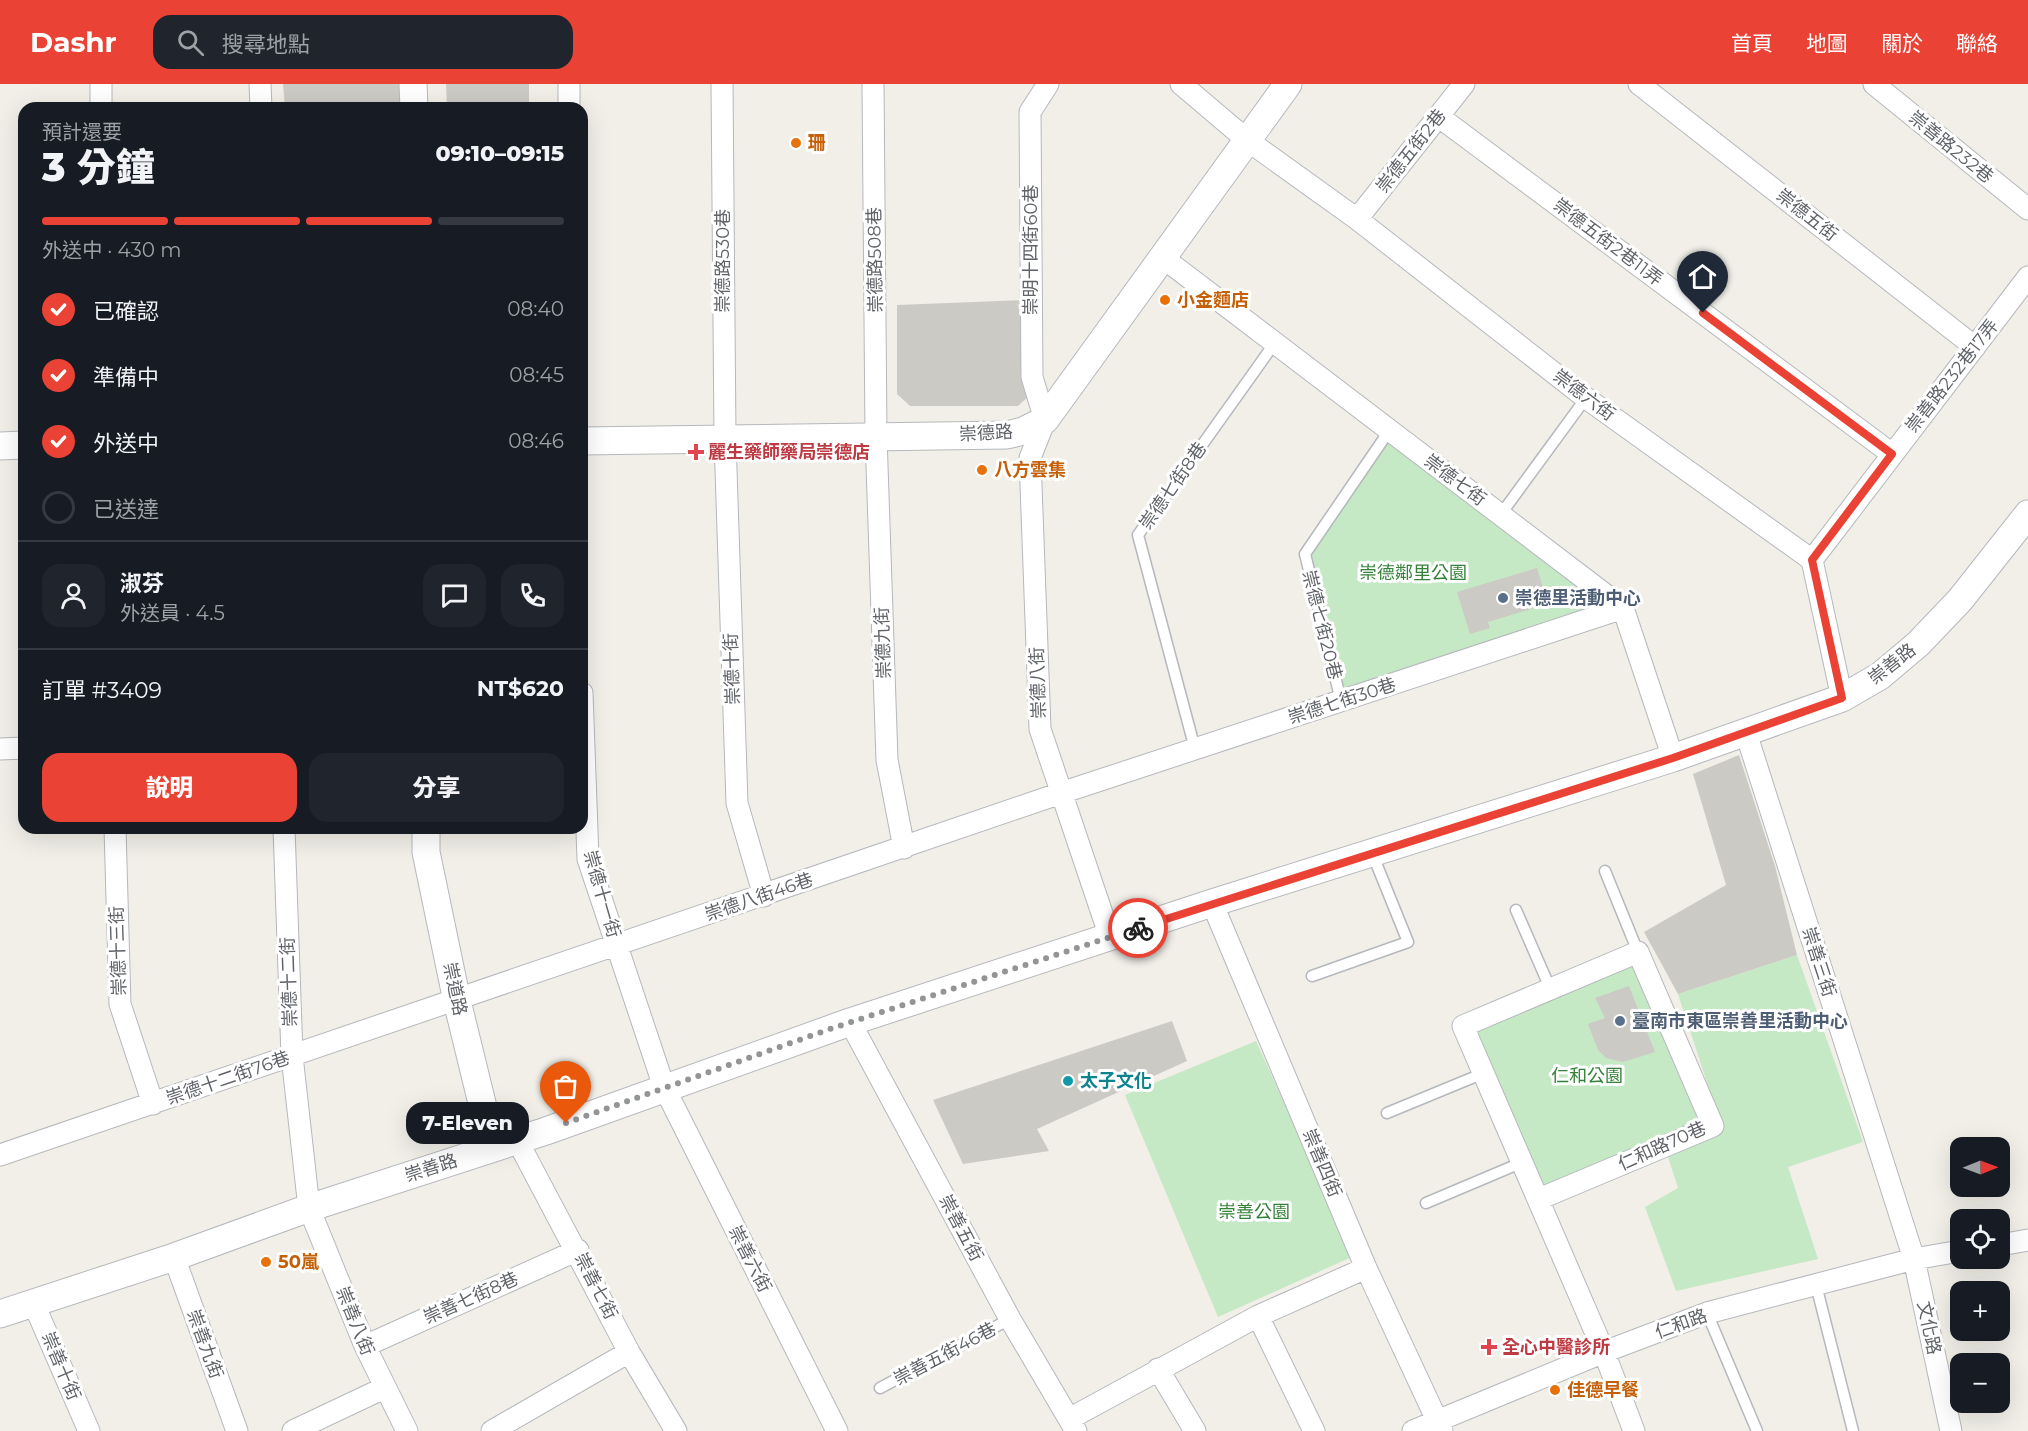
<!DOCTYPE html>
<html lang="zh-TW">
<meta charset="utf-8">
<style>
:root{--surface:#171b24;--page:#20242c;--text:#f1f3f6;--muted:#9ea1a6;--line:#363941;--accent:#ea4335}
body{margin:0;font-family:Montserrat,"Noto Sans TC",sans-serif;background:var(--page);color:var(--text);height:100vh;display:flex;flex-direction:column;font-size:22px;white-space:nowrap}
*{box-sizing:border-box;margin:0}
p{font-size:20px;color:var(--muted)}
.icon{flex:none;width:33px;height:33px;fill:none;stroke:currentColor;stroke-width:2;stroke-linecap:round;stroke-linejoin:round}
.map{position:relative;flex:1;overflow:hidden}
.panel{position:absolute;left:18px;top:18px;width:570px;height:732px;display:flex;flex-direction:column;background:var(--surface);border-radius:18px;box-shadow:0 6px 24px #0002}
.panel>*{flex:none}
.needle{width:39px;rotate:89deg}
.buttons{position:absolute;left:1950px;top:1053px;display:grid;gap:12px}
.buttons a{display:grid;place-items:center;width:60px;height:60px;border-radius:12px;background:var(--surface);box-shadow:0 6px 24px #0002;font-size:30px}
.pin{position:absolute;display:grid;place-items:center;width:51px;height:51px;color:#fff;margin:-62px -26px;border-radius:50% 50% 50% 0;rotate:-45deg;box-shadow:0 0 6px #0007}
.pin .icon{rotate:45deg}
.courier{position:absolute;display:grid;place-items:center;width:60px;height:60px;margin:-30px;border:4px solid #ea4335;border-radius:50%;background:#fff;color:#222;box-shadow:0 2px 8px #0007}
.bubble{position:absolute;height:42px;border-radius:18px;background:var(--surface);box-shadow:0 6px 24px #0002;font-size:20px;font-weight:800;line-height:42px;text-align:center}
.headline em{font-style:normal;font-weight:800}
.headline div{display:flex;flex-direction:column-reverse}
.headline{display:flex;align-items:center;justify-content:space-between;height:102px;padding:0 24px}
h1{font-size:39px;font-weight:800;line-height:45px}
.bar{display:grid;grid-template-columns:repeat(4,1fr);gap:9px 6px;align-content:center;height:72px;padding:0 24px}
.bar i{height:8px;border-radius:4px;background:var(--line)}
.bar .active{background:var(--accent)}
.bar p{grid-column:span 4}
.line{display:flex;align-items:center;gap:15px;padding:0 24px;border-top:2px solid var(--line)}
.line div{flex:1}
.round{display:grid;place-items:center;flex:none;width:63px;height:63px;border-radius:18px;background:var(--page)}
ol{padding:0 24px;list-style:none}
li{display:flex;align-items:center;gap:18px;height:66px}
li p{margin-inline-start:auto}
li .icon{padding:6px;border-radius:50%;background:var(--accent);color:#fff;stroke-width:4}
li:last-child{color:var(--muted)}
li i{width:33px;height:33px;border:3px solid var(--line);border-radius:50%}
.action{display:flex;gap:12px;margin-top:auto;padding:12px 24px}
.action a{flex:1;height:69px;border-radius:18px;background:var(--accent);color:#fff;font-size:24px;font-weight:800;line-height:69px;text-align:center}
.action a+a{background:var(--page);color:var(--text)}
header{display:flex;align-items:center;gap:36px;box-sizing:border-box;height:84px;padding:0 30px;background:var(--accent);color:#fff}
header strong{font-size:28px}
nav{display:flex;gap:33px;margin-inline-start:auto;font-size:21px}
.search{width:420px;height:54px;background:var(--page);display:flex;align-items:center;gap:15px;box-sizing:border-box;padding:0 21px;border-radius:18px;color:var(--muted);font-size:22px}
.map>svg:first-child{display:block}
.green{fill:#c5e8c5}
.building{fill:#cccac5}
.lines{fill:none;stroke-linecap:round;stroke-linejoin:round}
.service-casing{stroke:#b5b8bc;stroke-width:13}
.minor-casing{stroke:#b5b8bc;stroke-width:23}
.tertiary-casing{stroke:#b5b8bc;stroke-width:29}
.service{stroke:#fff;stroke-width:10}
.minor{stroke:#fff;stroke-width:21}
.tertiary{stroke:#fff;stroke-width:27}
.done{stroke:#929495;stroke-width:6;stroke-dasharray:0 10.8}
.route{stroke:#ea4335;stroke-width:8}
.food-dot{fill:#e8710a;stroke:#fff;stroke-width:2}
.health-dot{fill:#e0444e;stroke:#fff;stroke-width:2}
.service-dot{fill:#5c6f8a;stroke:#fff;stroke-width:2}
.culture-dot{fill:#0f9aa8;stroke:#fff;stroke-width:2}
.labels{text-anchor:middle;stroke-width:6;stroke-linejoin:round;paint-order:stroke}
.food-label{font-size:18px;font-weight:bold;fill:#c56008;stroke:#fff;text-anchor:start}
.street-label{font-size:18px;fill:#5f6368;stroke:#fff}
.health-label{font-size:18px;font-weight:bold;fill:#be3a42;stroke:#fff;text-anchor:start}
.park-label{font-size:18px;fill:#348238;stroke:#fff}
.service-label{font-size:18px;font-weight:bold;fill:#4e5e75;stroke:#fff;text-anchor:start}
.culture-label{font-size:18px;font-weight:bold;fill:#0d838f;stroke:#fff;text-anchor:start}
</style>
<header>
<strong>Dashr</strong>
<div class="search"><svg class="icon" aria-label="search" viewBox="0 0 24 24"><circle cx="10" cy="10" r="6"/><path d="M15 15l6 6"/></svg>搜尋地點</div>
<nav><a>首頁</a><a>地圖</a><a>關於</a><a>聯絡</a></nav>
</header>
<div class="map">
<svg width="2028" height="1347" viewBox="0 0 2028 1347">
<rect width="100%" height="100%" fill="#f1efe8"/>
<!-- green -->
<path class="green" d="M1390 349 1615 522 1342 616 1306 470Z
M1797 871 1863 1058 1788 1083 1818 1175 1676 1207 1645 1123 1678 1104 1668 1073 1722 1044 1678 910Z
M1633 877 1701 1037 1542 1104 1473 947Z
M1256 957 1354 1172 1218 1233 1125 1011Z"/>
<!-- building -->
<path class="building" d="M283 0H404V24H285Z
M446 0H529V24H447Z
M1026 216 1030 311 1018 322H910L897 310V221Z
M1537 484 1548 520 1488 538 1490 544 1470 550 1457 508Z
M1739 671 1775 782 1797 871 1678 910 1644 848 1726 801 1693 690Z
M1629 902 1655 968 1623 978 1606 974 1598 966 1588 940 1605 934 1595 914Z
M1172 937 1187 977 1037 1045 1049 1067 963 1080 933 1016Z"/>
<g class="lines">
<!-- service casing -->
<g class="service-casing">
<path id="service" d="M1501 430 1586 314
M1341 617 1305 470 1389 347
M1195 665 1138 451 1274 260
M1605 787 1638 868
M1516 826 1550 904
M1312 892 1408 858 1372 769
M1387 1029 1484 989
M1426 1119 1523 1078
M1816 1201 1853 1347
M1707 1229 1757 1347
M880 1304 1010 1235"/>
</g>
<!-- minor casing -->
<g class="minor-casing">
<path id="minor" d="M101 0V24
M260 0 261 24
M569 0V24
M722 0 725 355 737 719 764 812
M873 0 876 352 887 676 904 764
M1048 0 1030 28 1032 293 1045 336 1030 374 1040 645 1110 853
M1181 0 1247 56 1357 135 1586 314 1812 476 1842 614
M1639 0 1975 263
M1874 0 2028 125
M1438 32 1892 370
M1357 135 1464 0
M1162 173 1623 524 1673 674
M1812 476 2028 193
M582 609 588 775 664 1003 837 1347
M1746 649 1914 1175 1951 1347
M0 665 24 664
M115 744 120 920 153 1020
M284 744 292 972 309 1124 365 1262 407 1347
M1212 819 1366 1184 1442 1347
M850 938 1010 1235 1076 1347
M517 1056 629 1268 676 1347
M0 1071 1061 709 1623 524
M1539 1115 1713 1042 1638 868 1463 942 1604 1268 1634 1347
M2000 1161 2028 1156
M174 1173 237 1347
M33 1218 89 1347
M1258 1232 1314 1347
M365 1262 578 1166
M1158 1285 1195 1347
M1069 1335 1258 1232 1366 1184
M293 1347 384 1304
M492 1347 629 1268
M1413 1347 1604 1268 1707 1229 1914 1175 1960 1167"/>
</g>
<!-- tertiary casing -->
<g class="tertiary-casing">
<path id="tertiary" d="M413 0 414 24
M582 357 1007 351 1023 347 1045 336 1288 0
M0 362 24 361
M426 744V768L457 917 493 1064
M0 1230 174 1173 309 1124 546 1047 850 938 1212 819 1673 674 1842 614 1880 592 1918 560 1960 516 2028 430"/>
</g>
<!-- service -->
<use href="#service" class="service"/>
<!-- minor -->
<use href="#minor" class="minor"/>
<!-- tertiary -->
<use href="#tertiary" class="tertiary"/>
</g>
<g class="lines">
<!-- done -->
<path class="done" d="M566 1039 830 945 1138 844"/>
<!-- route -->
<path class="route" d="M1138 844 1673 674 1842 614 1812 476 1892 370 1703 229"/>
</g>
<!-- markers -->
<g class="food-dot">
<circle cx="796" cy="59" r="6"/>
<circle cx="1165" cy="216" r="6"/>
<circle cx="982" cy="386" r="6"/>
<circle cx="266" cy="1178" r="6"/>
<circle cx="1555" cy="1306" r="6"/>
</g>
<g class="health-dot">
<path d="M693 359h6v6h6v6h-6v6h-6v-6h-6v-6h6z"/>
<path d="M1486 1254h6v6h6v6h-6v6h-6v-6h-6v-6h6z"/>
</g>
<g class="service-dot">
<circle cx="1503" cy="514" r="6"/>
<circle cx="1620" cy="937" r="6"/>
</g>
<circle class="culture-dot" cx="1068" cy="997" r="6"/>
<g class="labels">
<!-- food labels -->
<g class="food-label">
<text x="808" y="65">珊</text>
<text x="1177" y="222">小金麵店</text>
<text x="994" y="392">八方雲集</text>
<text x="278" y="1184">50嵐</text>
<text x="1567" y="1312">佳德早餐</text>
</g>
<!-- street labels -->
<g class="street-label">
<text transform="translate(1951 63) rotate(39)" y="6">崇善路232巷</text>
<text transform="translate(1411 67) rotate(-52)" y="6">崇德五街2巷</text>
<text transform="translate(1807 131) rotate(38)" y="6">崇德五街</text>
<text transform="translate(1608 158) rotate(37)" y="6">崇德五街2巷11弄</text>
<text transform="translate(1031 166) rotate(-90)" y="6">崇明十四街60巷</text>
<text transform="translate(875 176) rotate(-91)" y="6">崇德路508巷</text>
<text transform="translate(723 177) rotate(-90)" y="6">崇德路530巷</text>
<text transform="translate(1952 292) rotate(-52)" y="6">崇善路232巷17弄</text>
<text transform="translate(1584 311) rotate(37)" y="6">崇德六街</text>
<text transform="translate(986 349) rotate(-3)" y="6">崇德路</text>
<text transform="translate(1455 396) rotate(37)" y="6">崇德七街</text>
<text transform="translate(1173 402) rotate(-55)" y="6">崇德七街8巷</text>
<text transform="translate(1322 541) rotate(76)" y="6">崇德七街20巷</text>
<text transform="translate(883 559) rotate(-92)" y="6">崇德九街</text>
<text transform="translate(1892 580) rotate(-38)" y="6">崇善路</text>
<text transform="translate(732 585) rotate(-92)" y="6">崇德十街</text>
<text transform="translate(1038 599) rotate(-92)" y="6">崇德八街</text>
<text transform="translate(1342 617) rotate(-18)" y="6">崇德七街30巷</text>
<text transform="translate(602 810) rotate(74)" y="6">崇德十一街</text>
<text transform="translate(759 813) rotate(-19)" y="6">崇德八街46巷</text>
<text transform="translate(118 867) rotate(-92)" y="6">崇德十三街</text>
<text transform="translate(1819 878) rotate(72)" y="6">崇善三街</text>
<text transform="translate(289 898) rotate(-92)" y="6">崇德十二街</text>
<text transform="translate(455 905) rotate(78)" y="6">崇道路</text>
<text transform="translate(228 994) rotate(-19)" y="6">崇德十二街76巷</text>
<text transform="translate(1662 1062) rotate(-24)" y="6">仁和路70巷</text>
<text transform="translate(1322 1079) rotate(67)" y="6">崇善四街</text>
<text transform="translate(431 1084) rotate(-18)" y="6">崇善路</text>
<text transform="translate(961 1144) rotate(62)" y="6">崇善五街</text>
<text transform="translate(750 1175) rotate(63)" y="6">崇善六街</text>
<text transform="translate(596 1202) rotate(63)" y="6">崇善七街</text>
<text transform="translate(471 1214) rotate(-24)" y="6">崇善七街8巷</text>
<text transform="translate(355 1237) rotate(68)" y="6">崇善八街</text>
<text transform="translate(1681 1240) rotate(-20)" y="6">仁和路</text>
<text transform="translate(1929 1244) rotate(78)" y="6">文化路</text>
<text transform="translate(205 1260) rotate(70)" y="6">崇善九街</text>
<text transform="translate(945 1270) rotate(-28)" y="6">崇善五街46巷</text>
<text transform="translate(61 1282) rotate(67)" y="6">崇善十街</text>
</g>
<!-- health labels -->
<g class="health-label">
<text x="708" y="374">麗生藥師藥局崇德店</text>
<text x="1502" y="1269">全心中醫診所</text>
</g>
<!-- park labels -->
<g class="park-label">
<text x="1413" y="495">崇德鄰里公園</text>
<text x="1587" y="998">仁和公園</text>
<text x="1254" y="1134">崇善公園</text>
</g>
<!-- service labels -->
<g class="service-label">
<text x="1515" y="520">崇德里活動中心</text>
<text x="1632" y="943">臺南市東區崇善里活動中心</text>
</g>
<!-- culture labels -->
<g class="culture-label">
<text x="1080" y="1003">太子文化</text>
</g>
</g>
</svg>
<div class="buttons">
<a><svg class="needle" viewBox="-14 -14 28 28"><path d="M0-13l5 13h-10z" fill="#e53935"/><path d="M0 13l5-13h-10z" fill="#9ea1a6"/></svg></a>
<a><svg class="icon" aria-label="locate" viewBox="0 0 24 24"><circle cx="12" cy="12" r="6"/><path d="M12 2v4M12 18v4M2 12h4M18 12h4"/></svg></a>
<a>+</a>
<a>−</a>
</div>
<div class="pin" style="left:566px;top:1039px;background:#ea580c"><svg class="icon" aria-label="bag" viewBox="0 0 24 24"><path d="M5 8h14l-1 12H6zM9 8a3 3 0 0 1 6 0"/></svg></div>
<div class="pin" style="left:1703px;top:229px;background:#1f2937"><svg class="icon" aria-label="home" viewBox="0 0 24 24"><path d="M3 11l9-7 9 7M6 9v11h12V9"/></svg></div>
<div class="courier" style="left:1138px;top:844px"><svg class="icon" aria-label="bike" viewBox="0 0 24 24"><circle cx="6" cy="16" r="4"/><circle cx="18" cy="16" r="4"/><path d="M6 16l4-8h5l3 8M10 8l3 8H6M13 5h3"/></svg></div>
<div class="bubble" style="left:406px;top:1018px;width:123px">7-Eleven</div>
<section class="panel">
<div class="headline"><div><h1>3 分鐘</h1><p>預計還要</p></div><em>09:10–09:15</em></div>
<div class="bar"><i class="active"></i><i class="active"></i><i class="active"></i><i></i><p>外送中 · 430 m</p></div>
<ol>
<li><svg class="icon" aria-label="check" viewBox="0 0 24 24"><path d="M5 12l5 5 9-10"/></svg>已確認<p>08:40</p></li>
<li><svg class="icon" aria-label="check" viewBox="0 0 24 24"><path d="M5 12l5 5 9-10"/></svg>準備中<p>08:45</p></li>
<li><svg class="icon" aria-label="check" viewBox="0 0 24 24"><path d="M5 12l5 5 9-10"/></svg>外送中<p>08:46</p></li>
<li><i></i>已送達</li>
</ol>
<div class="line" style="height:108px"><a class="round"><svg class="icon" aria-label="person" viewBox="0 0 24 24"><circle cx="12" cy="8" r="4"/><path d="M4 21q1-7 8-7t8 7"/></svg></a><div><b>淑芬</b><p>外送員 · 4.5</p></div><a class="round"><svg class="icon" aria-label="chat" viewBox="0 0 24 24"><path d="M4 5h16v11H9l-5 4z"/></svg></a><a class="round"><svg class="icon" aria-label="phone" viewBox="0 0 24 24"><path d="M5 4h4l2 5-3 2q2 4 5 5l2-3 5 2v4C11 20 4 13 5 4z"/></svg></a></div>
<div class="line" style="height:78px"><div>訂單 #3409</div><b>NT$620</b></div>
<div class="action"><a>說明</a><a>分享</a></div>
</section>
</div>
